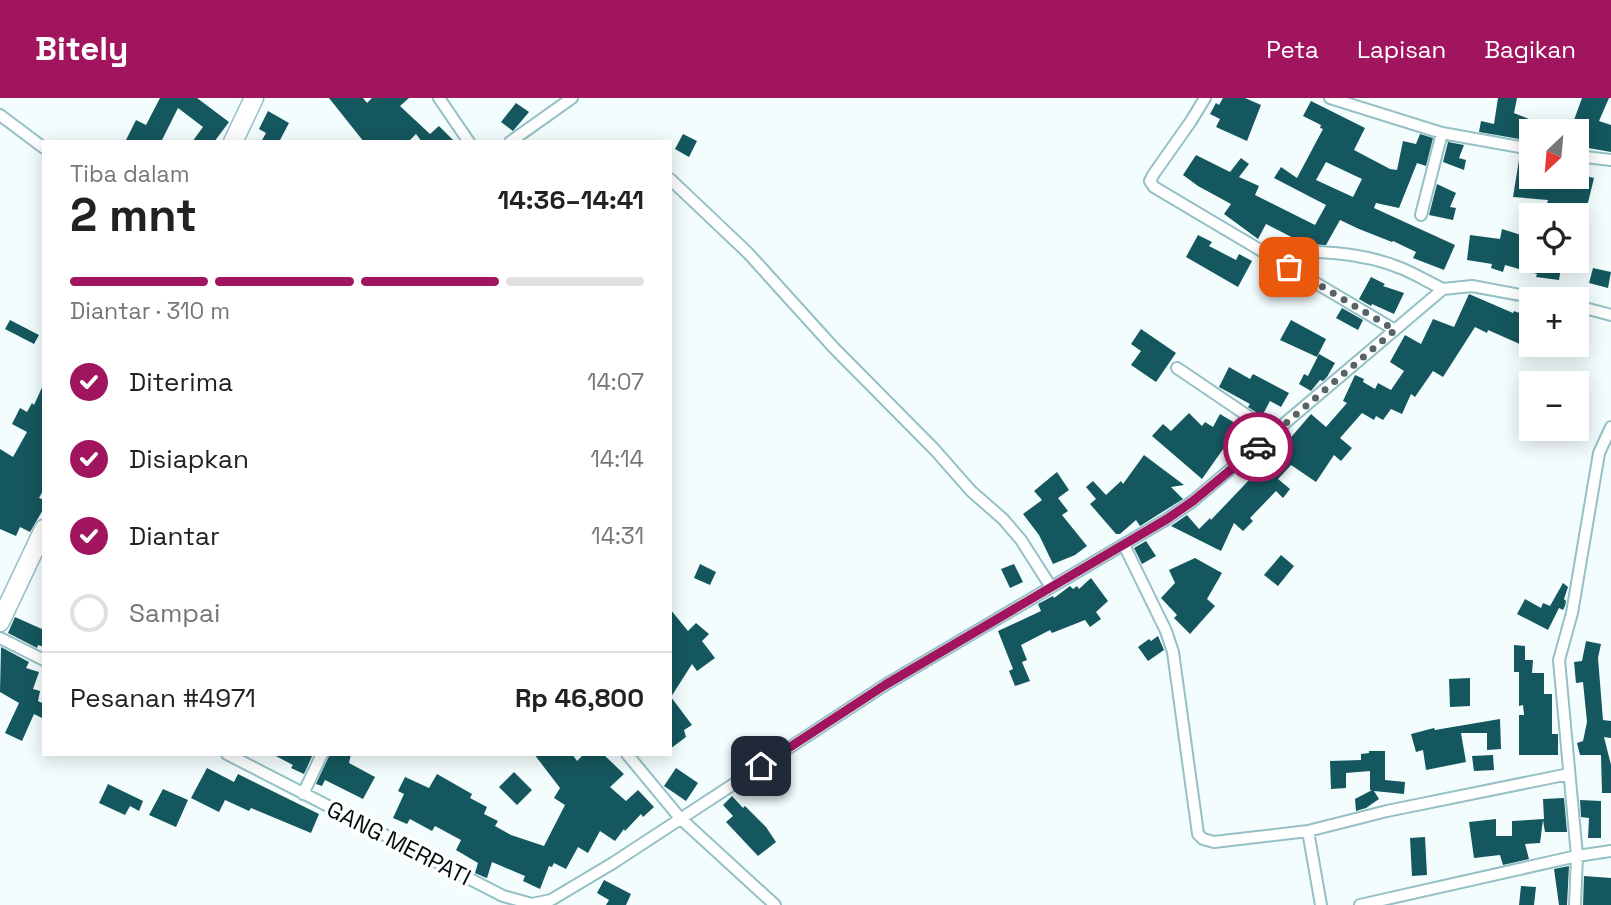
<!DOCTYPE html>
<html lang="id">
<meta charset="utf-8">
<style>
:root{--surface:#fff;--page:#f6f6f6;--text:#222;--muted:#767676;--line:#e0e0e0;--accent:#a1155f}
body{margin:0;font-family:"Space Grotesk",sans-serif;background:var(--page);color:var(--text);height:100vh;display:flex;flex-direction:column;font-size:26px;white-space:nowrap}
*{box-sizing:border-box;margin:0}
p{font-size:23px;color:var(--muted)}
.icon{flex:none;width:38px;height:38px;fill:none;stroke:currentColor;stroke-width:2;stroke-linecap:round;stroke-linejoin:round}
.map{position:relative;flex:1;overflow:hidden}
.panel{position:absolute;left:42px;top:42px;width:630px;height:616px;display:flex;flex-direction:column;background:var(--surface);border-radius:0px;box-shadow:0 4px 18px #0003}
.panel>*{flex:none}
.needle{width:46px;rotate:206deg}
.buttons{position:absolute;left:1519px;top:21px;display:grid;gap:14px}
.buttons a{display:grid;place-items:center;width:70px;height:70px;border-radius:0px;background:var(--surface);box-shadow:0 4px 18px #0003;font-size:35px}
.pin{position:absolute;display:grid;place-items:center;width:60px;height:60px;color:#fff;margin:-30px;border-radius:14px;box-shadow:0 4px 10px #0006}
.courier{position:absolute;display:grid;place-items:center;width:70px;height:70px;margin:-35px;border:5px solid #a1155f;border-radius:50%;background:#fff;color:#222;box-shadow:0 2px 9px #0007}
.headline em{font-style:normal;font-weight:600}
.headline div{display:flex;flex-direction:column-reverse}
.headline{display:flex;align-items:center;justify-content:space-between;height:119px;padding:0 28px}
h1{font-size:46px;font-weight:600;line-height:52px}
.bar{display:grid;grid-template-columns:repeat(4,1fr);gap:10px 7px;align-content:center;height:84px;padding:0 28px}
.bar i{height:9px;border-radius:5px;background:var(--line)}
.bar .selected{background:var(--accent)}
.bar p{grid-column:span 4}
.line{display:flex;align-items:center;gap:18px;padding:0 28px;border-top:2px solid var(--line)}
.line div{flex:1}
ol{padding:0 28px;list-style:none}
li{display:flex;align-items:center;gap:21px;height:77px}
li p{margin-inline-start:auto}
li .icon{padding:7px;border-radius:50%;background:var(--accent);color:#fff;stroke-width:4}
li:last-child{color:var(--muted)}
li i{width:38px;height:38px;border:4px solid var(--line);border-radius:50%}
header{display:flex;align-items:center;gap:42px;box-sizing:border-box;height:98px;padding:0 35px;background:var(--accent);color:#fff}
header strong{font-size:33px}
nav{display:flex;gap:38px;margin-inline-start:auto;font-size:24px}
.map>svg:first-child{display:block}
.building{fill:#15575e;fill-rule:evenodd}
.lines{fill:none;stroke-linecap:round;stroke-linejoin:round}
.minor-casing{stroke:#94c0c6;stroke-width:14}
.primary-casing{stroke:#94c0c6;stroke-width:21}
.minor{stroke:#fff;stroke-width:10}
.primary{stroke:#fff;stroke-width:18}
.done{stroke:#576365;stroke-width:7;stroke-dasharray:0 12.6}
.route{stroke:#a1155f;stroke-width:9}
.labels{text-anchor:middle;stroke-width:7;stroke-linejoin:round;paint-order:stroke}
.street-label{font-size:23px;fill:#021012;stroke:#fff}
</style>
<header>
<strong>Bitely</strong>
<nav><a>Peta</a><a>Lapisan</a><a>Bagikan</a></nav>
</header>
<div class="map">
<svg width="1611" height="807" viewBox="0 0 1611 807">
<rect width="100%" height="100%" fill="#f4fdfe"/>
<!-- building -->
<path class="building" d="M160 0H197L229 24 214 44H192L203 29 178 10 161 44H125L136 22 146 27Z
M329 0H363L367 5 372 0H409L400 8 430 36 439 28 455 44H422L416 36 408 44H364Z
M1223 0H1245L1261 7 1247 43 1216 29 1220 21 1210 16 1216 5 1219 7Z
M1498 0H1517L1514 15 1559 33H1529L1525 42 1479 34 1481 23 1494 26Z
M1582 0H1609L1599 23 1611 27V54L1577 48V33H1570Z
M1311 3 1365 30 1354 52 1390 71 1397 72 1403 43 1416 46 1420 36 1433 40 1426 68 1417 65 1399 110 1376 105 1374 110 1455 147 1444 172 1413 160 1416 154 1393 143 1392 144 1359 131 1340 122 1326 147 1305 146 1266 126 1258 141 1224 116 1231 106 1198 88 1183 77 1196 57 1230 74 1241 60 1249 66 1239 79 1259 88 1255 97 1315 127 1326 107 1274 80 1281 69 1297 80 1323 31 1320 30 1321 27 1303 18ZM1326 64 1362 81 1353 99 1316 82Z
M516 5 529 14 513 33 501 24Z
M268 13 289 25 279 44H261L266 35 259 31Z
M683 36 697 43 689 59 675 51Z
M1448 44 1464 47 1459 60 1466 62 1464 72 1443 64Z
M1519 62 1531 65V85L1551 87 1553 79H1577V76L1594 80 1584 121 1577 119V117H1544L1548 102 1513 99Z
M1437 86 1456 95 1450 109 1456 110 1453 122 1429 117Z
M1502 131 1531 140V163H1562L1559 182 1536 179 1537 176 1505 167 1503 174 1491 170 1492 166 1467 162 1470 137 1500 141Z
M1198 137 1212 144 1209 148 1236 162 1239 156 1252 163 1238 189 1186 159Z
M1593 170 1611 174 1608 190 1589 185Z
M1277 171 1300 185 1295 195 1284 189 1286 185 1273 177Z
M1371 179 1385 186 1383 188 1404 195 1394 216 1372 206 1371 208 1359 201Z
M1469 196 1513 215 1514 213 1522 216 1526 206 1531 207V251L1488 232 1487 235 1475 229 1443 279 1433 273 1415 299 1411 296 1402 316 1391 311 1383 322 1376 318 1374 322 1362 315 1340 340 1352 350 1341 363 1334 357 1316 384 1291 367 1278 381 1290 391 1283 400 1276 393 1250 420 1253 423 1243 433 1234 425 1221 453 1171 428 1187 417 1199 431 1210 420 1211 422 1250 381 1252 384 1267 364 1269 365 1311 316 1326 329 1347 305 1343 303 1355 277 1364 281 1363 284 1375 291 1378 285 1391 292 1404 273 1390 264 1405 237 1421 246 1433 221 1454 229Z
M1342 210 1363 222 1358 232 1336 220Z
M10 222 39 237 34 246 5 231Z
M1291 222 1326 241 1317 259 1280 242Z
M1141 231 1176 255 1156 284 1131 267 1141 253 1131 246Z
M1319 256 1335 265 1327 279 1323 283 1320 282 1311 293 1299 286 1304 276 1308 278Z
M1229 269 1250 281 1253 276 1289 295 1281 309 1270 303 1262 318 1248 309 1250 306 1219 289Z
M44 285V391L39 400 44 402V410L30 434 20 429 16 438 0 431V351L13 359 27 334 12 326 20 310 27 314 32 305 34 307Z
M1189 315 1202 328 1205 324 1213 329 1220 316 1240 328 1236 338 1233 337 1202 381 1152 338 1163 326 1171 333Z
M1144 357 1184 387 1171 389 1183 401 1140 428 1136 422 1120 436H1116L1090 406 1096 401 1086 389 1093 383 1106 397 1121 383 1123 386Z
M1057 374 1069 392 1058 400 1068 413 1062 417 1087 448 1075 457 1053 466 1039 437 1023 416 1042 402 1034 393Z
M1146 443 1156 458 1142 466 1134 450Z
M1281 457 1294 468 1278 488 1264 477Z
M1195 460 1222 475 1207 501 1215 508 1190 536 1174 520 1177 517 1161 500 1175 485 1169 472Z
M700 466 716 474 710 487 694 480Z
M1014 466 1023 484 1010 490 1001 471Z
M1091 480 1108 503 1096 514 1101 521 1090 529 1085 522 1052 535 1050 532 1021 547 1027 562 1022 564 1030 583 1015 588 1009 573 1013 571 998 533 1041 513 1038 506 1053 498 1054 500 1070 488 1073 491 1077 488 1079 491Z
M1563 485 1568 489 1564 501 1566 503 1565 508 1563 512 1559 510 1548 532 1517 516 1525 501 1541 510 1543 505 1550 508Z
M670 511 688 533 696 525 709 536 702 543 715 560 697 573 692 566 671 599 692 627 684 632 686 639 670 651Z
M15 519 44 532V549L38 547 37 550 8 535Z
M1158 538 1164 552 1148 563 1138 549 1149 541 1151 543Z
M1586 543 1601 546 1598 560 1603 622 1611 623V640L1604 639 1611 667V695H1602L1601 657H1580L1577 645 1583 643 1587 624 1583 584 1576 585 1574 564 1582 563Z
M1514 547 1525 548V562H1533L1532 575H1544V596H1552V636H1558V657H1519V617H1524L1523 607 1519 608V574H1514Z
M1 549 29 564 26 570 39 574 33 591 40 593 38 603 44 606V621L34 616 22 643 5 635 19 605 0 594Z
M1470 580V608L1450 609 1449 581Z
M1500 621 1501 651 1487 652V635H1461L1466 664 1426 672 1423 652 1416 654 1411 636 1434 630 1435 632Z
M1369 653H1385V682L1405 684 1404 696 1374 693 1379 701 1366 710 1356 713 1355 701 1372 692H1370V673L1346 675V690L1331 691 1330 663 1361 662V656L1369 655Z
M272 656H313L304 676 291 670 293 667Z
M330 656H351L349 665 375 679 363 701 325 682 322 688 316 686Z
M534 656H572L577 663 584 656H603L624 676 610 689 626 703 638 692 654 709 643 719 641 716 625 733 624 731 615 743 600 733 588 755 578 749 566 771 554 765 552 769 549 768 540 791 523 783 525 778 492 764 487 780 484 779 475 775 478 765 456 752 461 742 435 728 432 733 410 721 407 726 393 720 404 696 398 693 405 679 429 690 437 676 472 696 470 700 487 709 484 716 498 723 495 728 511 737 544 748 565 707 554 700 560 690Z
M1493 657 1494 672 1474 673 1472 658Z
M207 670 234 684 238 676 319 716 311 735 251 710 249 713 225 702 219 714 191 700Z
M676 670 698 685 686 703 664 688Z
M514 674 532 692 517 707 499 689Z
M108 686 143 703 139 713 130 708 125 717 99 705Z
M163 691 188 702 176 729 149 717Z
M732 698 743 710 745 708 766 729 776 744 758 758 726 724 733 718 723 707Z
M1564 700 1567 734H1545L1543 722 1540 745 1525 746 1529 761 1503 767 1500 757 1474 760 1469 724 1496 721V738H1512V723L1544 721 1543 701Z
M1580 702 1601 703V740H1588L1589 720 1581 719Z
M1425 739 1427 777 1412 778 1410 740Z
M1569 768 1567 807H1559L1554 771Z
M1584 778 1611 780V807H1583Z
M604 782 631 796 626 807H606L609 802 597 795Z
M1521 788 1536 789 1534 807H1519Z"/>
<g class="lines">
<!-- minor casing -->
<g class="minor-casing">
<path id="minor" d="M439 0 469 44
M1205 0 1191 23 1153 77 1150 83 1154 89 1395 232
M1330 0 1442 35 1531 51
M0 17 44 50
M510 44 572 0
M1577 58 1611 62
M670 81 748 155 834 250 935 352 971 393 1003 421 1021 442 1051 489
M1421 117 1442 35
M1268 156C1314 152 1360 153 1403 171 1417 177 1430 185 1443 191
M1577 208 1611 217
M1177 270 1273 335
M1124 447 1166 533 1173 554 1198 736 1203 741 1214 744 1308 733 1387 713 1569 676
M0 540 44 562
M227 656 503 798 532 806 551 802 613 765 885 587 1167 421 1193 403 1443 191 1472 188 1542 201
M627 656 680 720 775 807
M303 696 322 656
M1308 733 1321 807
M1360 807 1577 758 1611 753
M1575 807 1577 758 1559 562 1572 515 1599 355 1611 329"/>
</g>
<!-- primary casing -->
<g class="primary-casing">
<path id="primary" d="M233 44 254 0
M0 524 44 431"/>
</g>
<!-- minor -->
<use href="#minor" class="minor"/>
<!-- primary -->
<use href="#primary" class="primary"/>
</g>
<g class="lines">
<!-- done -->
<path class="done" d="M1258 349 1395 232 1289 169"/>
<!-- route -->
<path class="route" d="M761 668 885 587 1167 421 1193 403 1258 349"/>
</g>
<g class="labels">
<!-- street labels -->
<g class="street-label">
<text transform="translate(399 745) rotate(27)" y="8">GANG MERPATI</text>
</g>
</g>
</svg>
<div class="buttons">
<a><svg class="needle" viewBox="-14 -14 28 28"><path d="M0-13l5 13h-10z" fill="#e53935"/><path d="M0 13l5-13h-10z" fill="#767676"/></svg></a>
<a><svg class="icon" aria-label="locate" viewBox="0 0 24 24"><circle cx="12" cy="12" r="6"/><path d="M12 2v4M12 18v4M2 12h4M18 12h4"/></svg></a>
<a>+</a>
<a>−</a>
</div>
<div class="pin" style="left:1289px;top:169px;background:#ea580c"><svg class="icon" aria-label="bag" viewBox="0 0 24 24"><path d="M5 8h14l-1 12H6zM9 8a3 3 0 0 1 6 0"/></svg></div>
<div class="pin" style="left:761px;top:668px;background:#1f2937"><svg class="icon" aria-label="home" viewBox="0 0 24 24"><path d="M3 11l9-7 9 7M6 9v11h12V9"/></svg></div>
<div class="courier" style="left:1258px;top:349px"><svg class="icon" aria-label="car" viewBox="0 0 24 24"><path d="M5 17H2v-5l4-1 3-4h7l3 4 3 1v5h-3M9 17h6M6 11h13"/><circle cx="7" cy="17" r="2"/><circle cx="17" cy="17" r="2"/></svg></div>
<section class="panel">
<div class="headline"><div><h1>2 mnt</h1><p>Tiba dalam</p></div><em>14:36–14:41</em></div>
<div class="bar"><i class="selected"></i><i class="selected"></i><i class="selected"></i><i></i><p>Diantar · 310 m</p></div>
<ol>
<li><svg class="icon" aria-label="check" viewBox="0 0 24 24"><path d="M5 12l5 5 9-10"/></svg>Diterima<p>14:07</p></li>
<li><svg class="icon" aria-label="check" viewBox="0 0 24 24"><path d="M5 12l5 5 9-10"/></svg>Disiapkan<p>14:14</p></li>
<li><svg class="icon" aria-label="check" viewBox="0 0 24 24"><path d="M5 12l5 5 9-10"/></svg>Diantar<p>14:31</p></li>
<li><i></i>Sampai</li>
</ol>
<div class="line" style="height:91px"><div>Pesanan #4971</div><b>Rp 46,800</b></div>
</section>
</div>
